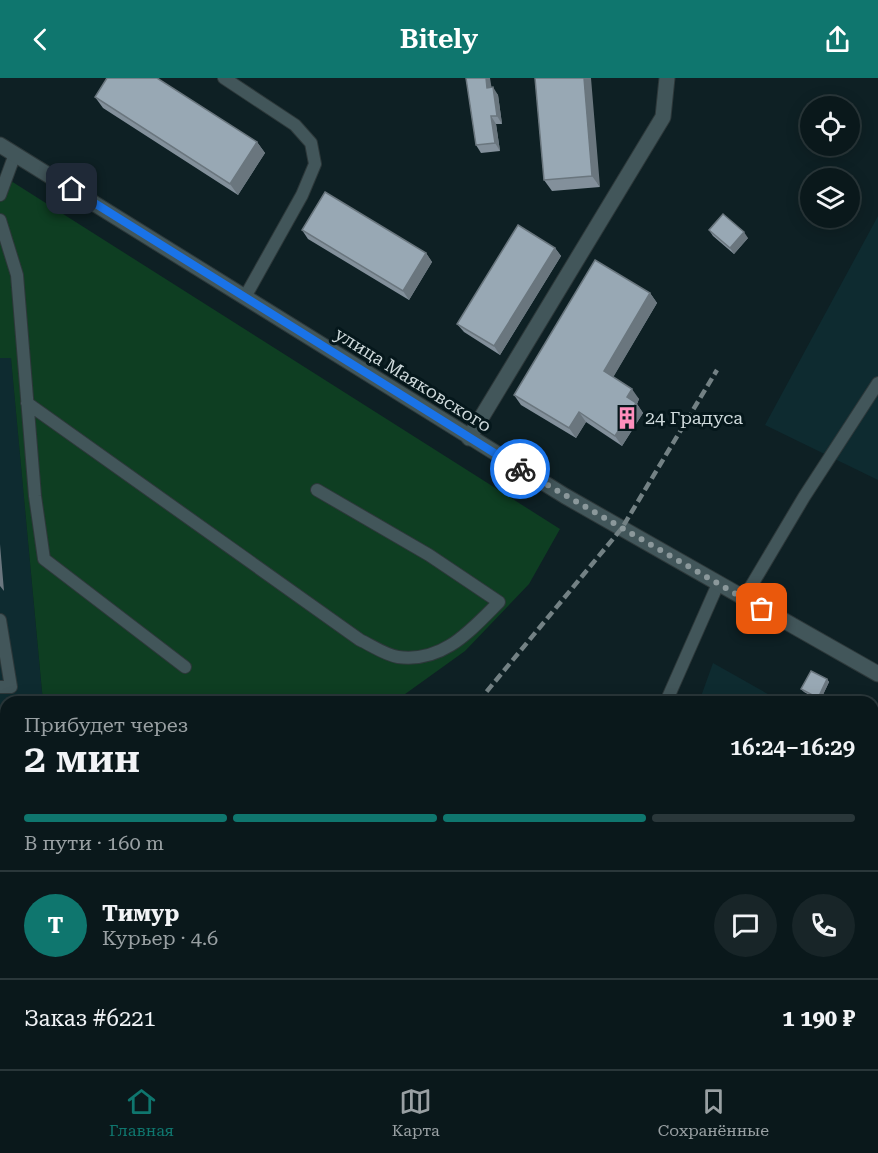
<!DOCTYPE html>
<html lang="ru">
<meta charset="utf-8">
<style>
:root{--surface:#0a181b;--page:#182528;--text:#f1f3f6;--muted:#99a0a3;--line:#2a373a;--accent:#0f766e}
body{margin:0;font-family:"Roboto Serif",serif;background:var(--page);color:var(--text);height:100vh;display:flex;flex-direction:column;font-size:22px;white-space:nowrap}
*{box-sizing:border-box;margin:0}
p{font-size:20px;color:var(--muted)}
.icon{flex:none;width:33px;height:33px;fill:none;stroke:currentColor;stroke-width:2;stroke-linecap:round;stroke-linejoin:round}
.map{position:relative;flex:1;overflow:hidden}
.details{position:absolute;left:0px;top:618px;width:879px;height:374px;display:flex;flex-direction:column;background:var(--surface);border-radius:18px 18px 0 0;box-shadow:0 3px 15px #0003,0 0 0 2px var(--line)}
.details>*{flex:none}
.buttons{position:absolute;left:800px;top:18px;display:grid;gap:12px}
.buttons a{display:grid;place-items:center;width:60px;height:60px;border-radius:50%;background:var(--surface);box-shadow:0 3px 15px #0003,0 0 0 2px var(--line);font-size:30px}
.pin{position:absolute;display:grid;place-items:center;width:51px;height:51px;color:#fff;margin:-26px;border-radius:12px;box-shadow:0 3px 9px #0006}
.courier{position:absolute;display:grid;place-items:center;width:60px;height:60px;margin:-30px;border:4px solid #1a73e8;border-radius:50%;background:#fff;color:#222;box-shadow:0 2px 8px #0007}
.overview em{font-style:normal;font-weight:600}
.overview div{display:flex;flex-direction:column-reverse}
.overview{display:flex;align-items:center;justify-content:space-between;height:102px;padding:0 24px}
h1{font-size:39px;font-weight:600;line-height:45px}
.bar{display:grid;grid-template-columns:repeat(4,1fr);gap:9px 6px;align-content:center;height:72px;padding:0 24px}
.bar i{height:8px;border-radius:4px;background:var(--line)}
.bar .current{background:var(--accent)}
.bar p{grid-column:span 4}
.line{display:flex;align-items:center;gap:15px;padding:0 24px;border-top:2px solid var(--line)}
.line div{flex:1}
.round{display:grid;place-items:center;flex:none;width:63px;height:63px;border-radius:32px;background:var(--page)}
header{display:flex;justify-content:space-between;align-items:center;height:78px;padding:0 24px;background:var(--accent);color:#fff;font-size:27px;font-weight:600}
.menu{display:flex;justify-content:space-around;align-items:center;height:84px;border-top:2px solid var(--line);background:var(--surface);font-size:16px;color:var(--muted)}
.menu a{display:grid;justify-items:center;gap:3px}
.menu .current{color:var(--accent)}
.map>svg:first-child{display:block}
.built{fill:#0e2b30}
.green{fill:#0e3e22}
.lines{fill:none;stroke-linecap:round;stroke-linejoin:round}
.service-casing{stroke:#2d383a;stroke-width:14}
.minor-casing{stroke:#2d383a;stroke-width:17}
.tertiary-casing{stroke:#2d383a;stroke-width:17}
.service{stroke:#42565a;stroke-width:12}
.minor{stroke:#42565a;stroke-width:15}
.tertiary{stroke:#42565a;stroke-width:15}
.rail{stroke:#738184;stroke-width:4.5;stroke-dasharray:9 4.5;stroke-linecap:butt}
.wall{fill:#83909b}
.shaded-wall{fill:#6a767e}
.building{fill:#98a8b4;stroke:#6a767e;stroke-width:1.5}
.done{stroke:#8b989b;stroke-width:6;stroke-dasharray:0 10.8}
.route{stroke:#1a73e8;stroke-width:8}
.labels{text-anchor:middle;stroke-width:6;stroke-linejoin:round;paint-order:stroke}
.street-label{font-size:18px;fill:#ced9db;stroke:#05171b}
.poi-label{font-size:18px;fill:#ced9db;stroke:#05171b;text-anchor:start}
</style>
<header><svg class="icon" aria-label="back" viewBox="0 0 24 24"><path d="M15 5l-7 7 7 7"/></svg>Bitely<svg class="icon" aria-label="share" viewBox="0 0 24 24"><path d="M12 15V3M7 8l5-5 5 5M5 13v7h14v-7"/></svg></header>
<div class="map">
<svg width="878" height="991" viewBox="0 0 878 991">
<rect width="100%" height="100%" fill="#0e2024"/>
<!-- built -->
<path class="built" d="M878 138V402L765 347Z
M11 279 43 624H6V986H83V991H0V280Z
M713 585 782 624H699Z
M873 672 878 675V991H566L568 986H873Z
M156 986H341L338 991H148Z
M393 986H501L499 991H391Z"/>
<!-- green -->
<path class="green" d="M0 96 560 451 529 506 465 573 394 624H43L11 280H0Z"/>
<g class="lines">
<!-- service casing -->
<g class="service-casing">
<path id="service" d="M224 0 295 47 311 65 315 86 302 117 245 219
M0 117 15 76
M0 142 17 197 35 418 44 481 185 589
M27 325 360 562C371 567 385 577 398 579 443 585 470 553 499 524L429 477 317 412
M744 520 804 419 878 305
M0 542 11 609H0
M666 624 718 506
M0 848 6 857
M0 913 6 904
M210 991 216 986
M352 991 355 986
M543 991 545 986"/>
</g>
<!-- minor casing -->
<g class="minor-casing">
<path id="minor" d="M469 360 663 39 667 0"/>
</g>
<!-- tertiary casing -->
<g class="tertiary-casing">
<path id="tertiary" d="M0 67 565 418 878 596"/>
</g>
<!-- service -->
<use href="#service" class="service"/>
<!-- minor -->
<use href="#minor" class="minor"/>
<!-- tertiary -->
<use href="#tertiary" class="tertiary"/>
<!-- rail -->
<path class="rail" d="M478 624 622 450 717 292
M873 676 878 665
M127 991 137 986
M464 991 467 986
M478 991 480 986
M741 991 743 986"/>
</g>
<!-- wall -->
<path class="wall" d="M535 0 600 109 552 113 544 102Z
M491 10 498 17 502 46H496L500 73 481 75 476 67Z
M95 19 257 64 265 75 238 117 103 30Z
M302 152 426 175 432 184 409 222 308 161Z
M709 152 748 160 734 176 713 158Z
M555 170 561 178 500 277 464 254 457 246Z
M650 215 657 225 613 299 639 321 637 326 643 335 622 368 586 344 576 360 521 327 514 317Z
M827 601 829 604 820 623 804 614 801 611Z"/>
<!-- shaded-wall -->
<path class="shaded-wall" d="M486 0H490L493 18 487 10Z
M584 0H591L600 109 592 98Z
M493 9 498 17 502 46 497 38Z
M491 38 496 46 500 73 495 65Z
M257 64 265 75 238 117 230 106Z
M744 154 748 160 734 176 730 170Z
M555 170 561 178 500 277 494 268Z
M426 175 432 184 409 222 403 213Z
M650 215 657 225 611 303 604 293Z
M632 311 639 321 637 326 643 335 622 368 615 358 627 319Z
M579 334 586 344 576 360 569 350Z
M0 466 4 513 0 508Z
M827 601 829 604 820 623 818 620Z
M30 986H37V991H31Z"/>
<!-- building -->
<path class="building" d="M107 0H157L257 64 230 106 95 19Z
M466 0H486L487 10 493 9 497 38H491L495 65 476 67Z
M535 0H584L592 98 544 102Z
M325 114 426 175 403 213 302 152Z
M723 136 744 154 730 170 709 152Z
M518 147 555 170 494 268 457 246Z
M595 182 650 215 604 293 632 311 627 319 636 325 615 358 579 334 569 350 514 317Z
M811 593 827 601 818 620 801 611Z
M6 949V986H30L31 991H0V951Z"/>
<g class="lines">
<!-- done -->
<path class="done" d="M520 391 762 531"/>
<!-- route -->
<path class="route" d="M72 111 520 391"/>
</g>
<!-- icons -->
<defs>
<g id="building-bare" transform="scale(1.8)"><path d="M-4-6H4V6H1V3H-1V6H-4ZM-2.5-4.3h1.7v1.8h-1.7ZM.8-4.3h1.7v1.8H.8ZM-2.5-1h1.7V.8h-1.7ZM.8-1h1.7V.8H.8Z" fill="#fe8ebc" stroke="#05171b" stroke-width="2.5" paint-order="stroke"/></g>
</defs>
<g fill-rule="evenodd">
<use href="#building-bare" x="627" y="340"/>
</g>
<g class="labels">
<!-- street labels -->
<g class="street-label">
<text transform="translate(413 302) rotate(32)" y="6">улица Маяковского</text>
</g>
<!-- poi labels -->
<g class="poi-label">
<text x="645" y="346">24 Градуса</text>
</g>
</g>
</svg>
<div class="buttons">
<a><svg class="icon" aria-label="locate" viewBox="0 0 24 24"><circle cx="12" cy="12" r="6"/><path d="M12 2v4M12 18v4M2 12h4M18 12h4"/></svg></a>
<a><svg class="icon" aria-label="layers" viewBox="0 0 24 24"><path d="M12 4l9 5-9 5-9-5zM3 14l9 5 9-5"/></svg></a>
</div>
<div class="pin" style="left:762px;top:531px;background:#ea580c"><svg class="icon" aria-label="bag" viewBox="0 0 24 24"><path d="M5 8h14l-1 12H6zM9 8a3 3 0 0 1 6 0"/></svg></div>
<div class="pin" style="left:72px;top:111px;background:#1f2937"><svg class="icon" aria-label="home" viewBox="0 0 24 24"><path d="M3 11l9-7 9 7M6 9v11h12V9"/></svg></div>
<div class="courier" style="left:520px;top:391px"><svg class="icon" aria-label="bike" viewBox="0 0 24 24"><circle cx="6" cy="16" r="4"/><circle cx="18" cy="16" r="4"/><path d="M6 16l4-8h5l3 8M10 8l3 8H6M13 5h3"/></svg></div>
<section class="details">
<div class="overview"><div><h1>2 мин</h1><p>Прибудет через</p></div><em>16:24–16:29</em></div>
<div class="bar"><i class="current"></i><i class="current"></i><i class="current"></i><i></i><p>В пути · 160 m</p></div>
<div class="line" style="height:108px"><b class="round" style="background:var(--accent);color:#fff">Т</b><div><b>Тимур</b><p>Курьер · 4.6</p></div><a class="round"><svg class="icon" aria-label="chat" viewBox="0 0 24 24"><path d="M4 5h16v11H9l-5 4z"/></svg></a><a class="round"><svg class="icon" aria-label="phone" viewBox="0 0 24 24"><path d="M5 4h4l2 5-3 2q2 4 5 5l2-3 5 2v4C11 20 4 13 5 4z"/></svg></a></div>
<div class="line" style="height:78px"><div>Заказ #6221</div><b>1 190 ₽</b></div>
</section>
</div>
<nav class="menu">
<a class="current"><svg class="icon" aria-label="home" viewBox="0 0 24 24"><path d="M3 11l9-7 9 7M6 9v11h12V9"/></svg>Главная</a>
<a><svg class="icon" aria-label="map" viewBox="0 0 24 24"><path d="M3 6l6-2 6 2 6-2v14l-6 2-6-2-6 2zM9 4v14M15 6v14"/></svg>Карта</a>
<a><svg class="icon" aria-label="saved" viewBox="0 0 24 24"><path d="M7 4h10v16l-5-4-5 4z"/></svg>Сохранённые</a>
</nav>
